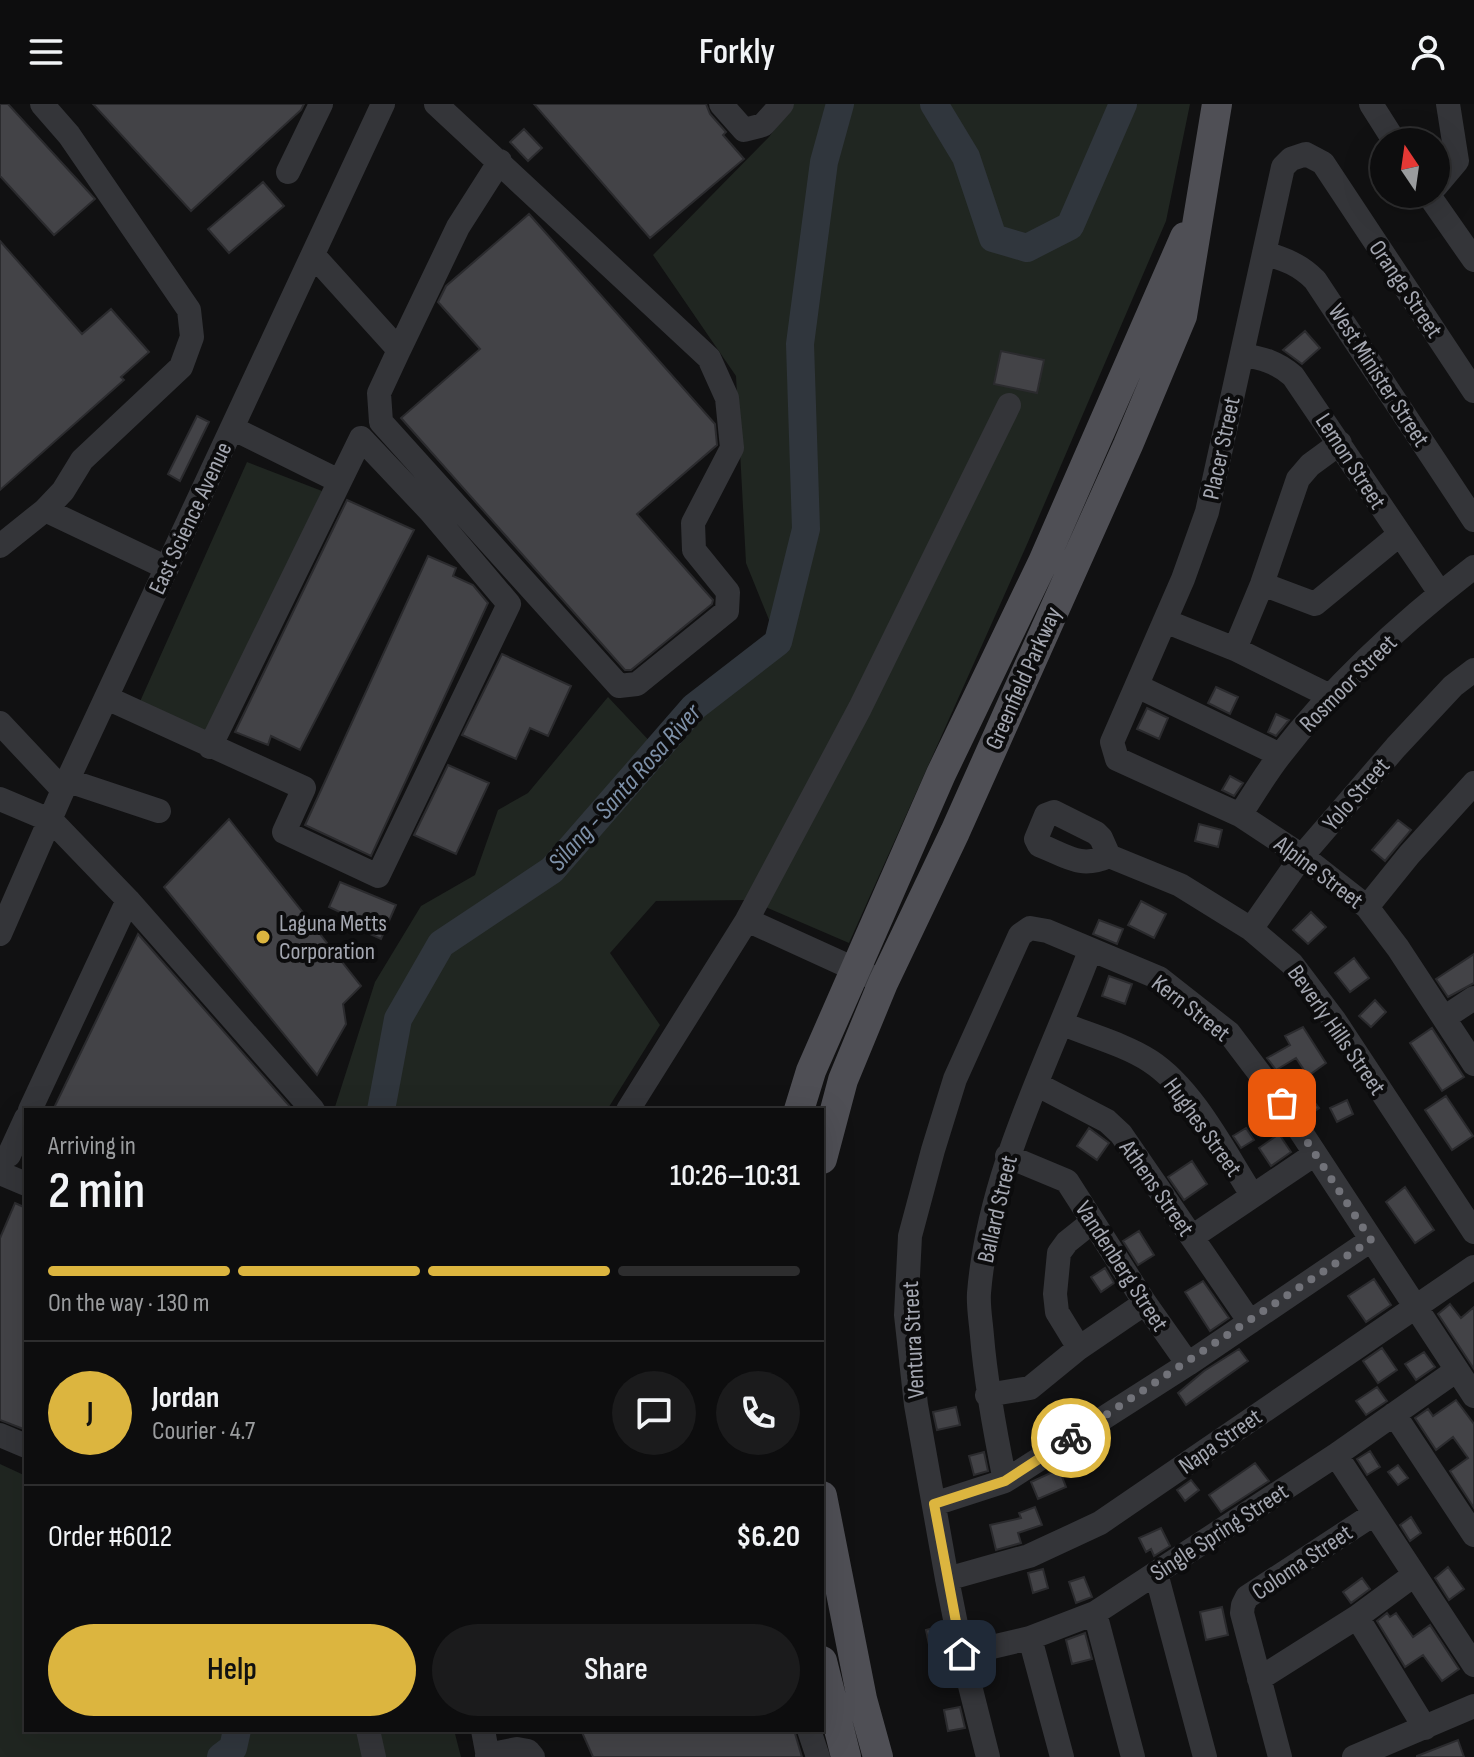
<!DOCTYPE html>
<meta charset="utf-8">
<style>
:root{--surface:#0d0d0e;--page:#1b1b1c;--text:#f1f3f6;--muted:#9a9c9e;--line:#2d2d2e;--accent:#dcb53f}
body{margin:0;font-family:"Sofia Sans Condensed",sans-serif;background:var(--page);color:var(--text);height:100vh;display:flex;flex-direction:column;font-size:30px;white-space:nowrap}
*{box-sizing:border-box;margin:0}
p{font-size:26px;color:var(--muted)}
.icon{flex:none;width:44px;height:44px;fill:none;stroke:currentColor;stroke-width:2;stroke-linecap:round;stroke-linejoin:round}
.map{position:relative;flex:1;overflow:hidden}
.sheet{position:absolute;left:24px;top:1004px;width:800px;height:624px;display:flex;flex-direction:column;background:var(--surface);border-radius:0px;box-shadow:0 8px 32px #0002,0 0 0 2px var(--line)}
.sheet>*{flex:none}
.needle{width:52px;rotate:347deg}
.fabs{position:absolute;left:1370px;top:24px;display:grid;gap:16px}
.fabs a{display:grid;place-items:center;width:80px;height:80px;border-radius:50%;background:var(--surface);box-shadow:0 8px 32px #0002,0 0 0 2px var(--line);font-size:40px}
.pin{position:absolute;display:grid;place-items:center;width:68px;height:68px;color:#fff;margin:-34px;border-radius:16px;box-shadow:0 4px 12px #0006}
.courier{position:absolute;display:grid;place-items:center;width:80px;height:80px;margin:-40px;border:6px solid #dcb53f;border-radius:50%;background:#fff;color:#222;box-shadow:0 2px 10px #0007}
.headline em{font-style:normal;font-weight:600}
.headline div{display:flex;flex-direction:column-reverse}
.headline{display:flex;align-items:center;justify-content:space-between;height:136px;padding:0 24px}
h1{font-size:52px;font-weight:600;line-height:60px}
.bar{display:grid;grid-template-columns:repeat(4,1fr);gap:12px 8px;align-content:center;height:96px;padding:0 24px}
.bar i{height:10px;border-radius:6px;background:var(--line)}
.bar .on{background:var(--accent)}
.bar p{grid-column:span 4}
.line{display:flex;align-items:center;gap:20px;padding:0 24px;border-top:2px solid var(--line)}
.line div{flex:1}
.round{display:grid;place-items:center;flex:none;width:84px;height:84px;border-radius:42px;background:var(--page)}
.primary-button{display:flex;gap:16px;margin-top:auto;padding:16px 24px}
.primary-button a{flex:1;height:92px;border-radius:48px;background:var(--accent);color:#111;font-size:32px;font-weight:600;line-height:92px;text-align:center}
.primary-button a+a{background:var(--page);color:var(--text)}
header{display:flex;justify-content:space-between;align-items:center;height:104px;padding:0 24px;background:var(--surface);font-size:36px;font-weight:600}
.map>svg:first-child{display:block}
.green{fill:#202621}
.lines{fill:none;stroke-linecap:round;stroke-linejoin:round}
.river{stroke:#30363d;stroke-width:28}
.building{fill:#434347;stroke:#2b2b2e;stroke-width:2}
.minor{stroke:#343539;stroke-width:24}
.major{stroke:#4f4f55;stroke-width:30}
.done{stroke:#717279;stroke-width:8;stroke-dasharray:0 14.4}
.route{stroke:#dcb53f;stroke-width:10}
.poi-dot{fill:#dcb53f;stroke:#0c0c0d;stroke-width:3}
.labels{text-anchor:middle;stroke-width:8;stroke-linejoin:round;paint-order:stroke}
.street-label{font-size:24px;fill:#a4a7b1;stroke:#0c0c0d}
.poi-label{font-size:24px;fill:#a4a7b1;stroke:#0c0c0d;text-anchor:start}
.water-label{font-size:26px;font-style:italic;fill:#7e91a9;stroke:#0c0c0d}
</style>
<header><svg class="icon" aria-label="menu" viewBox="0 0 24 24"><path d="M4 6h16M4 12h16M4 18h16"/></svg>Forkly<svg class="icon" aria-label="person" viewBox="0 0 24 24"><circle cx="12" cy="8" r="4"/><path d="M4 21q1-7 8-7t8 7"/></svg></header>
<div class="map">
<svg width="1474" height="1653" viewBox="0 0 1474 1653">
<rect width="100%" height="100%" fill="#111112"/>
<!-- green -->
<path class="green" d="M793 0H1190L1166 117 1028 438 849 839 749 796 656 797 610 849 660 921 607 1006H334L375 878 421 802 475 771 498 706 528 689 608 593 657 645 694 603 778 538 746 459 736 272 653 151 769 33Z
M247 358 322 387 202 645 134 611Z
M0 1360 26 1372V1626H454L461 1653H0Z"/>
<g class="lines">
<!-- river -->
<path class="river" d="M934 0 966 53 993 134 1027 144 1070 122 1123 0
M381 1006 398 915 441 840 552 766 694 603 778 538 806 425 800 240 824 58 840 0
M221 1653 233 1644 237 1626"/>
</g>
<!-- building -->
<path class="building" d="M0 0H8L95 95 54 131 0 72Z
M93 0H304L301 6 191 107Z
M534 0H706L710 10 726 28 723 31 744 55 650 134Z
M524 25 542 44 528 57 510 38Z
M263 78 284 102 229 149 208 125Z
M529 110 715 320 717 341 637 410 713 496 712 500 631 566H625L401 314 480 245 438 198 446 182Z
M0 137 82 230 111 205 149 248 121 273 124 276 0 386Z
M1305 227 1320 244 1302 260 1283 246Z
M1001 247 1044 256 1037 289 994 280Z
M197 312 209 318 180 377 168 370Z
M347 396 414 426 300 646 271 632 268 641 235 628Z
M428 452 456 464 453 472 473 481 488 499 371 752 305 721Z
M502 550 571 582 548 632 530 624 516 655 462 631Z
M1216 583 1238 593 1230 610 1208 599Z
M1147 604 1168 614 1159 635 1137 625Z
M1276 610 1289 616 1276 632 1268 628Z
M448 661 489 679 456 750 414 731Z
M1230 672 1243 679 1234 692 1222 686Z
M229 715 361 882 343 900 346 920 317 971 164 783Z
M1398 716 1411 726 1385 757 1372 746Z
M1199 720 1222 726 1218 743 1195 737Z
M340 778 396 801 381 835 341 817 344 810 329 803Z
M1141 797 1166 810 1154 834 1128 821Z
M1311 808 1326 823 1308 840 1293 826Z
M1099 816 1123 825 1117 840 1093 830Z
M138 830 293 1006H53Z
M1474 850V879L1448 893 1436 875Z
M1354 854 1369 874 1350 888 1335 869Z
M1109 872 1132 880 1125 900 1102 892Z
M1375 896 1386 908 1371 923 1359 912Z
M1303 923 1326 959 1308 972 1296 954 1276 966 1267 954 1290 941 1285 932Z
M1432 924 1464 973 1442 987 1410 939Z
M1308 990 1319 1004 1308 1012 1299 997Z
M1446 992 1473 1032 1452 1046 1425 1006Z
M1347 996 1353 1010 1337 1018 1330 1004Z
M1089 1024 1109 1039 1097 1056 1077 1042Z
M1246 1024 1254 1036 1241 1044 1233 1032Z
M1279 1030 1291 1048 1271 1062 1259 1044Z
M1192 1057 1207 1080 1184 1096 1168 1073Z
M1405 1083 1434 1126 1415 1139 1386 1098Z
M15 1099 26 1104V1326L0 1316V1134Z
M1139 1127 1154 1151 1138 1161 1123 1137Z
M1105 1164 1114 1179 1101 1188 1091 1173Z
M1374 1175 1391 1201 1366 1218 1348 1192Z
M1203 1177 1229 1214 1210 1227 1185 1188Z
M1450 1200 1461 1214 1474 1203V1265L1438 1210Z
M1382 1244 1397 1266 1378 1279 1363 1257Z
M1239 1245 1248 1257 1186 1301 1178 1289 1204 1267Z
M1424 1248 1435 1263 1416 1276 1405 1260Z
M1377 1283 1387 1297 1366 1311 1356 1297Z
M1456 1296 1474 1320V1404L1450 1367 1468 1354 1453 1333 1436 1346 1415 1314 1428 1305 1433 1312Z
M956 1303 960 1321 937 1326 933 1308Z
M1370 1347 1380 1363 1367 1371 1357 1355Z
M984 1348 988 1367 974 1371 969 1352Z
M1255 1359 1269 1377 1221 1408 1209 1391Z
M1398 1361 1408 1374 1398 1381 1388 1368Z
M1059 1365 1066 1383 1038 1395 1031 1378Z
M1191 1376 1199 1386 1185 1397 1177 1386Z
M1035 1403 1042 1421 1018 1429 1021 1439 996 1446 990 1421 1021 1414 1019 1409Z
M1411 1413 1421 1429 1410 1437 1400 1421Z
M1161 1424 1170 1442 1154 1452 1151 1445 1146 1448 1139 1434Z
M1448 1463 1464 1485 1449 1496 1435 1474Z
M1043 1465 1048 1484 1033 1489 1028 1469Z
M1084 1473 1092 1493 1076 1499 1069 1478Z
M1362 1474 1370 1485 1351 1499 1343 1488Z
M1222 1503 1228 1531 1206 1536 1200 1508Z
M1387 1509 1390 1513 1396 1509 1413 1533 1430 1521 1459 1565 1442 1577 1423 1551 1405 1563 1377 1517Z
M941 1522 946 1547 931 1550 926 1526Z
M1085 1529 1092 1555 1072 1560 1066 1536Z
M960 1603 965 1624 948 1627 944 1606Z
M581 1626H794L802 1653H593Z
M1458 1636 1464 1653H1417V1652Z"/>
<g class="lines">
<!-- minor -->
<path class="minor" d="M721 0 744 26 763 21 782 0
M1371 0 1395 38
M288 68 321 0
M1436 82 1457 57 1448 0
M1428 90 1474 156
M1264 149C1285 155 1300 161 1315 176L1474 416
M314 152 399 246 458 123 500 57
M399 246 379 289 381 318 619 582 637 580 727 507 728 488 694 446 693 419 732 344 727 294 709 254 436 0
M1242 251C1262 254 1277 258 1293 272L1440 489
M1474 287 1323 59 1306 50 1291 55 1283 63 1207 408 1183 475 1112 638 1117 655 1240 711 1302 752 1367 803 1398 844 1474 960
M232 324 339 377
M45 406 167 464
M0 442 45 406 63 387 82 356 181 263 192 233 189 206 69 31 42 0
M1262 480 1315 500 1399 431
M1165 517 1235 545 1330 592
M1235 545 1262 480 1298 375 1310 361 1340 339
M1137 582 1280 651
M107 594 304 684 284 728 378 772 509 500 430 407 361 334 210 643
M0 619 63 686
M69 677 159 707
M0 695 52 717 128 796 313 1006
M1240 711C1253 691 1266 669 1281 650 1334 581 1405 516 1474 463
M1109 752C1080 765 1067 752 1039 741L1036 735 1046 711 1054 708 1096 729 1101 734 1109 752 1180 781 1251 825 1292 860 1335 917 1474 1128
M1367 803 1409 751 1474 679
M747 816 860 604 1009 301
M1251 825 1302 752 1396 643 1453 582 1474 566
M0 830 63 686 383 0
M1444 914 1474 894
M1063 920C1089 931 1126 941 1150 957 1193 985 1224 1047 1252 1091
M1038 981 1107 1017 1121 1030 1250 1218
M30 1006 128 796
M628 1006 747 816 872 873
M9 1051 26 1014
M1007 1052 1067 1077 1145 1199 1188 1260
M0 1069 26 1080
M1192 1133 1315 1050
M1079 1244 1057 1208 1055 1190 1059 1149 1067 1138 1092 1118
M987 1291 1030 1284 1079 1244 1145 1199
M1394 1310 1474 1431
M0 1331 26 1342
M1336 1351 1474 1561
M1005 1377C995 1328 986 1281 982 1232 981 1218 978 1203 979 1189 989 1067 1048 959 1090 847
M934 1400 1005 1377 1188 1260 1371 1136
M1156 1469 1205 1653
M947 1475 1029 1452 1100 1419 1474 1163
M1095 1509 1133 1653
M1357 1513 1425 1624
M1030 1534 1062 1653
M962 1550 1030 1534 1095 1509 1336 1351 1457 1266
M1259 1575 1357 1513 1414 1471
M368 1626 374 1653
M483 1626 488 1653
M809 1626 818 1653
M487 1651 517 1645 528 1647 533 1653
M988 1653 962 1550 947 1475 916 1301 906 1211 910 1132 933 1046 955 975 1020 831 1030 824 1047 827 1159 874 1229 929 1282 999 1474 1292
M1280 1653 1242 1509 1243 1501 1247 1493 1374 1410
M1354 1653 1474 1602"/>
<!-- major -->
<path class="major" d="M799 1006 811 967 941 670 1043 458 1185 133
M822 1055 843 976 883 879 955 728 1128 341 1182 212 1217 0
M822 1392 862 1595 878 1653
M822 1557 846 1653"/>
</g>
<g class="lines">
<!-- done -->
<path class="done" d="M1071 1334 1371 1136 1282 999"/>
<!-- route -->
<path class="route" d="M962 1550 934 1400 1005 1377 1071 1334"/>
</g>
<!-- markers -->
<circle class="poi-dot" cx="263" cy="833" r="8"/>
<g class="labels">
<!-- street labels -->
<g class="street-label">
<text transform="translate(1406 185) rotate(56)" y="8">Orange Street</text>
<text transform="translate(1379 271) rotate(57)" y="8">West Minister Street</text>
<text transform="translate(1221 344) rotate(-78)" y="8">Placer Street</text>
<text transform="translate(1351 357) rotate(57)" y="8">Lemon Street</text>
<text transform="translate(190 414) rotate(-65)" y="8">East Science Avenue</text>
<text transform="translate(1023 574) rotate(-66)" y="8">Greenfield Parkway</text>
<text transform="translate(1348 579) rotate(-45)" y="8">Rosmoor Street</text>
<text transform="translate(1356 690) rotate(-49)" y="8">Yolo Street</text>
<text transform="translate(1319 768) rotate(37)" y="8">Alpine Street</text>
<text transform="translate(1191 904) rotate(38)" y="8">Kern Street</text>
<text transform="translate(1337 926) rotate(55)" y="8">Beverly Hills Street</text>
<text transform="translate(1203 1023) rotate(54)" y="8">Hughes Street</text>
<text transform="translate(1157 1084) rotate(55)" y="8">Athens Street</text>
<text transform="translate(997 1105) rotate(-77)" y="8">Ballard Street</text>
<text transform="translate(1122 1162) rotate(57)" y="8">Vandenberg Street</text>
<text transform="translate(913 1236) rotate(-93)" y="8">Ventura Street</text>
<text transform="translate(1220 1337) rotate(-35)" y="8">Napa Street</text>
<text transform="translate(1219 1428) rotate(-33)" y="8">Single Spring Street</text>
<text transform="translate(1302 1458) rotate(-34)" y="8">Coloma Street</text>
</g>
<!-- poi labels -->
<g class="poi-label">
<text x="279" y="827">Laguna Metts<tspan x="279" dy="28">Corporation</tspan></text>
</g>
<!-- water labels -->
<g class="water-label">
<text transform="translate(624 683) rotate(-48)" y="9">Silang - Santa Rosa River</text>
</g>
</g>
</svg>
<div class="fabs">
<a><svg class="needle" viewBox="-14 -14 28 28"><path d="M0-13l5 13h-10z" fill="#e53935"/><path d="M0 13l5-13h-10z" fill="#9a9c9e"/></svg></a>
</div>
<div class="pin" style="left:1282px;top:999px;background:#ea580c"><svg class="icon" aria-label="bag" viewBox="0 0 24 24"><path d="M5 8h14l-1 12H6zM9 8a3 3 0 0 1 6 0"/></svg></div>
<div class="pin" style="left:962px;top:1550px;background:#1f2937"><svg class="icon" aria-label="home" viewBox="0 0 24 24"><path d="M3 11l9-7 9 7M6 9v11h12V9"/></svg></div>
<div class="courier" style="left:1071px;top:1334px"><svg class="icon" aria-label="bike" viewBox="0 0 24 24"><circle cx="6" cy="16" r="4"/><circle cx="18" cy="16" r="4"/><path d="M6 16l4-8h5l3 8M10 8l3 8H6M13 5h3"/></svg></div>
<section class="sheet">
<div class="headline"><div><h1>2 min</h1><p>Arriving in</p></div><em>10:26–10:31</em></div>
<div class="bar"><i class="on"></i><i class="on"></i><i class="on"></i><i></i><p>On the way · 130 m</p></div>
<div class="line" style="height:144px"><b class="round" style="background:var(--accent);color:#111">J</b><div><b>Jordan</b><p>Courier · 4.7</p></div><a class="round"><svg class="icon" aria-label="chat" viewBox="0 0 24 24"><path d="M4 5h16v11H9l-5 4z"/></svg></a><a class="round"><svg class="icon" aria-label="phone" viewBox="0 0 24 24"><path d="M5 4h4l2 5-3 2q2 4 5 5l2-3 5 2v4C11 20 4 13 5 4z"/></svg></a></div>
<div class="line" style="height:104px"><div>Order #6012</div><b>$6.20</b></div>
<div class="primary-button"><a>Help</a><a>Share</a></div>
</section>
</div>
